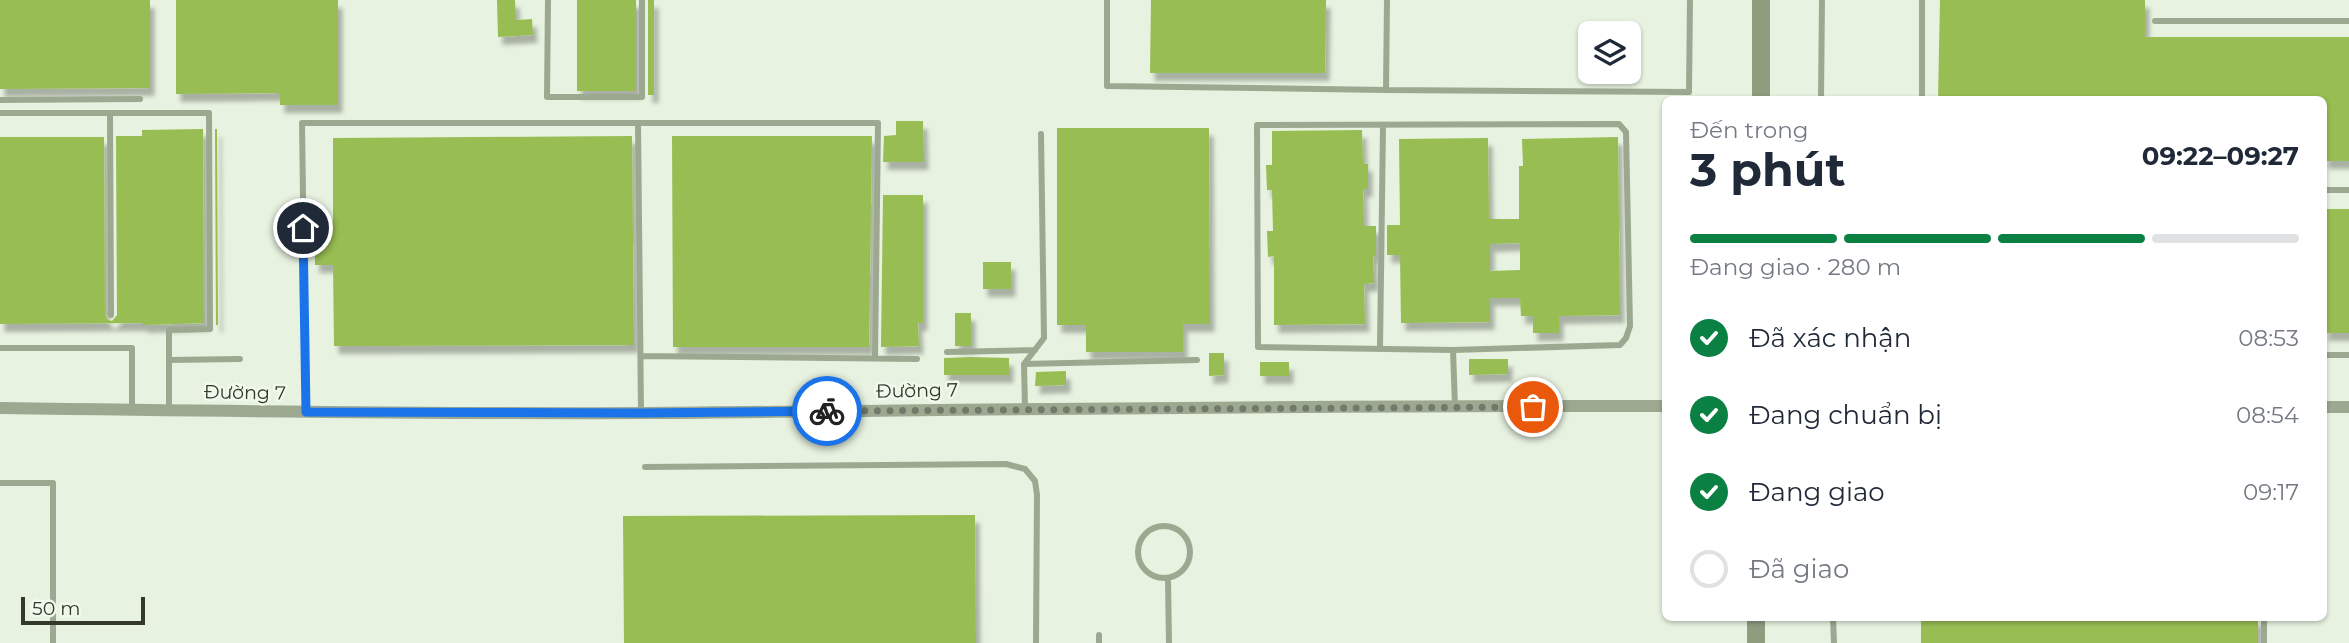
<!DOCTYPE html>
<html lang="vi">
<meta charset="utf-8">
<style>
:root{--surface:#fff;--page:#f2f2f3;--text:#1f2937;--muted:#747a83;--line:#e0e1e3;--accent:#0b8043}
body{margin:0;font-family:Montserrat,sans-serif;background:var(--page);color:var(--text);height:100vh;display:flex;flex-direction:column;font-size:26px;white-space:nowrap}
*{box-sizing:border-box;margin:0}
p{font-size:23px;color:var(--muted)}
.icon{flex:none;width:38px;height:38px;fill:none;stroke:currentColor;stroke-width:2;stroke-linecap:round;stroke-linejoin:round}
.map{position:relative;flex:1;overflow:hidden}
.sheet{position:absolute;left:1662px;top:96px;width:665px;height:525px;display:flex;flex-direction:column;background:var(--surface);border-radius:10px;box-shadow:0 2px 5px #0004}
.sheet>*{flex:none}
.controls{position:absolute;left:1578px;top:21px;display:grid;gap:14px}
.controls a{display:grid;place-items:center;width:63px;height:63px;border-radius:10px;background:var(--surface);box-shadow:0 2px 5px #0004;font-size:35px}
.scale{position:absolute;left:21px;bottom:18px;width:124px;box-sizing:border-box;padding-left:7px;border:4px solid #33382b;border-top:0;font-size:19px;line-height:24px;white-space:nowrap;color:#33382b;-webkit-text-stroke:5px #f1f9ed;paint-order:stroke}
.pin{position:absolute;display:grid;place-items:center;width:60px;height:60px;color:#fff;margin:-30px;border:4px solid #fff;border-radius:50%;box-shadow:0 2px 7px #0007}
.courier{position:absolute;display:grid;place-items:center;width:70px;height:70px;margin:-35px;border:5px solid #1a73e8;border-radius:50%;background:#fff;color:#222;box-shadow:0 2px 9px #0007}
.overview em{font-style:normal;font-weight:700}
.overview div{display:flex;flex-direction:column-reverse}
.overview{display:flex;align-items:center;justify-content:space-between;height:119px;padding:0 28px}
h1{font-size:46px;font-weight:700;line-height:52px}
.bar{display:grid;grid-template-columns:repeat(4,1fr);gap:10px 7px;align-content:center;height:84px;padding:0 28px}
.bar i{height:9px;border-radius:5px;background:var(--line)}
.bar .current{background:var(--accent)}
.bar p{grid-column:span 4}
ol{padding:0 28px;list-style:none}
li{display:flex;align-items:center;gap:21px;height:77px}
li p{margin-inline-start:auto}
li .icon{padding:7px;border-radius:50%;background:var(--accent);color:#fff;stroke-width:4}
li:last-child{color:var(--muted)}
li i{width:38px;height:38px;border:4px solid var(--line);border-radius:50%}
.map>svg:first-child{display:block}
.building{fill:#98bd53;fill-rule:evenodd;filter:url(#shadow)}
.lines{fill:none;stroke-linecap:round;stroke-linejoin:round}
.lane{stroke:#9ca990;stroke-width:6}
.street{stroke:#9ca990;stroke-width:12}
.secondary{stroke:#8e9d7e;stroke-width:18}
.done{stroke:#72796a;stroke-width:7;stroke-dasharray:0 12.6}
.route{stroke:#1a73e8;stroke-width:9}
.labels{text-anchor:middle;stroke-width:5;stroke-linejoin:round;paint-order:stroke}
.street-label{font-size:19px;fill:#33382b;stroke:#f1f9ed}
</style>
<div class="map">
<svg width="2349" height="643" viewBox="0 0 2349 643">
<defs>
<filter id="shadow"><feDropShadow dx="4.5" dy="8" stdDeviation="2" flood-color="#0004"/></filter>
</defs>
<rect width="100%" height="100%" fill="#e7f2e0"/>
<!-- building -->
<path class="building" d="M0 0H150V88L0 89Z
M176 0H338V105H280V93L176 94Z
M497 0H515L516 20 532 19 533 35 498 37Z
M577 0H636V91H577Z
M648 0H654V95H648Z
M1151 0H1326L1325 73H1150Z
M1940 0H2145V37H2349V161H2324V100H1938Z
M896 121H923L924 162H883L884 136 896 135Z
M1057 128H1209L1210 324H1183V352H1086V325H1057Z
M203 129 204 323 143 325V323L0 324V137H104L105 315 108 320 112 321 117 315 116 136H142V130Z
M215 129H217L218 325H216Z
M1362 130 1363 163 1368 164V189H1363L1364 226H1376V256H1373L1374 283 1364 284 1365 324 1274 325V256L1268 257 1267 231H1273L1272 190H1267L1266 165H1272V131Z
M632 136 634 345 334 346 333 265H315V221H333V138Z
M672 136H872L869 347H673Z
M1618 137 1620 315 1559 316V333H1533V316H1521L1520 298H1490V322L1401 323 1400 255H1387V225H1400L1399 139 1488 138 1489 219H1519V166H1523L1522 139ZM1520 243V270L1490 271V244Z
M883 195H923V323H918L919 346 881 347Z
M2324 209H2349V333H2324Z
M983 262H1011V289H983Z
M955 313H971V346H955Z
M1209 353H1224V375L1209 376Z
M971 357 1009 358V375H944V358Z
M1469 359H1508V374L1469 375Z
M1260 362H1289V376H1260Z
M1066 371V385L1035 386 1036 372Z
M975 515 976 643H624L623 516Z
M1921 618H2258V643H1921Z"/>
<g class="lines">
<!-- lane -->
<path class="lane" d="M548 0 547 97H642V0
M1107 0V86L1386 90
M1387 0 1386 90 1689 92 1690 0
M1922 0V100
M2155 21H2349
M0 100 140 99
M1821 100 1822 0
M0 113H110L111 315
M110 113H209L210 329 169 330V410
M638 123 641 413
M1619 124 1626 132 1630 326 1626 338 1620 345 1453 350 1258 347 1257 125Z
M2324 190H2349
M0 348H132V410
M1380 348 1383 126
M1453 350 1455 407
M947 352 1035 350
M2324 355H2349
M641 356 917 359
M169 360 240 359
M1024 364 1197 360
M1025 408 1024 364 1044 338 1041 134
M306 412 302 123H878L875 358
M645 467 1006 464 1025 469 1035 481 1037 495 1036 643
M0 483H53V643
M1138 552a26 26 0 1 1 52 0a26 26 0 1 1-52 0Z
M1168 578 1169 643
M1833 618 1834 643
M1099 635V643
M2264 643V618"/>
<!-- street -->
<path class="street" d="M2324 407H2349
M0 408C215 411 430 414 645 413 985 410 1326 405 1666 406"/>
<!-- secondary -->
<path class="secondary" d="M1761 100V0
M1756 643V618"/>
</g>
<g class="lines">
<!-- done -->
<path class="done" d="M827 411 1533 407"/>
<!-- route -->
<path class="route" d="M303 228 306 412 641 413 827 411"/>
</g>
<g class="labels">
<!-- street labels -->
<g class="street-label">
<text transform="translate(917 390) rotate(-1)" y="7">Đường 7</text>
<text transform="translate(245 392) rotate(1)" y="7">Đường 7</text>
</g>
</g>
</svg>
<div class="controls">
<a><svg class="icon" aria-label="layers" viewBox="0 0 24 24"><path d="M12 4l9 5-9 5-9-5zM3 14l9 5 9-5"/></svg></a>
</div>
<div class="scale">50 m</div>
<div class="pin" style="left:1533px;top:407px;background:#ea580c"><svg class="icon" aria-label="bag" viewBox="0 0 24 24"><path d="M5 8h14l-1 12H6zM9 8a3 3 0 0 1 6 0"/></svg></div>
<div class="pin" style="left:303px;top:228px;background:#1f2937"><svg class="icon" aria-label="home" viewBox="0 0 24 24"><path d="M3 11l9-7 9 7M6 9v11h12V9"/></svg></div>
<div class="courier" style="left:827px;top:411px"><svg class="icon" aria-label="bike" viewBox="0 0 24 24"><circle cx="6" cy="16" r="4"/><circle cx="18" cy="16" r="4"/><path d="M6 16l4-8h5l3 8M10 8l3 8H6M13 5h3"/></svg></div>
<section class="sheet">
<div class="overview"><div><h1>3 phút</h1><p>Đến trong</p></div><em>09:22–09:27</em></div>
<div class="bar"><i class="current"></i><i class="current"></i><i class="current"></i><i></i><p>Đang giao · 280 m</p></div>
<ol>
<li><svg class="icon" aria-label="check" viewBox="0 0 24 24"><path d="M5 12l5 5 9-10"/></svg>Đã xác nhận<p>08:53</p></li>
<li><svg class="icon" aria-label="check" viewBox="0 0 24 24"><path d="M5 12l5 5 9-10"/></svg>Đang chuẩn bị<p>08:54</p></li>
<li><svg class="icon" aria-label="check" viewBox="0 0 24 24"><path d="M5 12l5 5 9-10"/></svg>Đang giao<p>09:17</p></li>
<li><i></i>Đã giao</li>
</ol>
</section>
</div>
